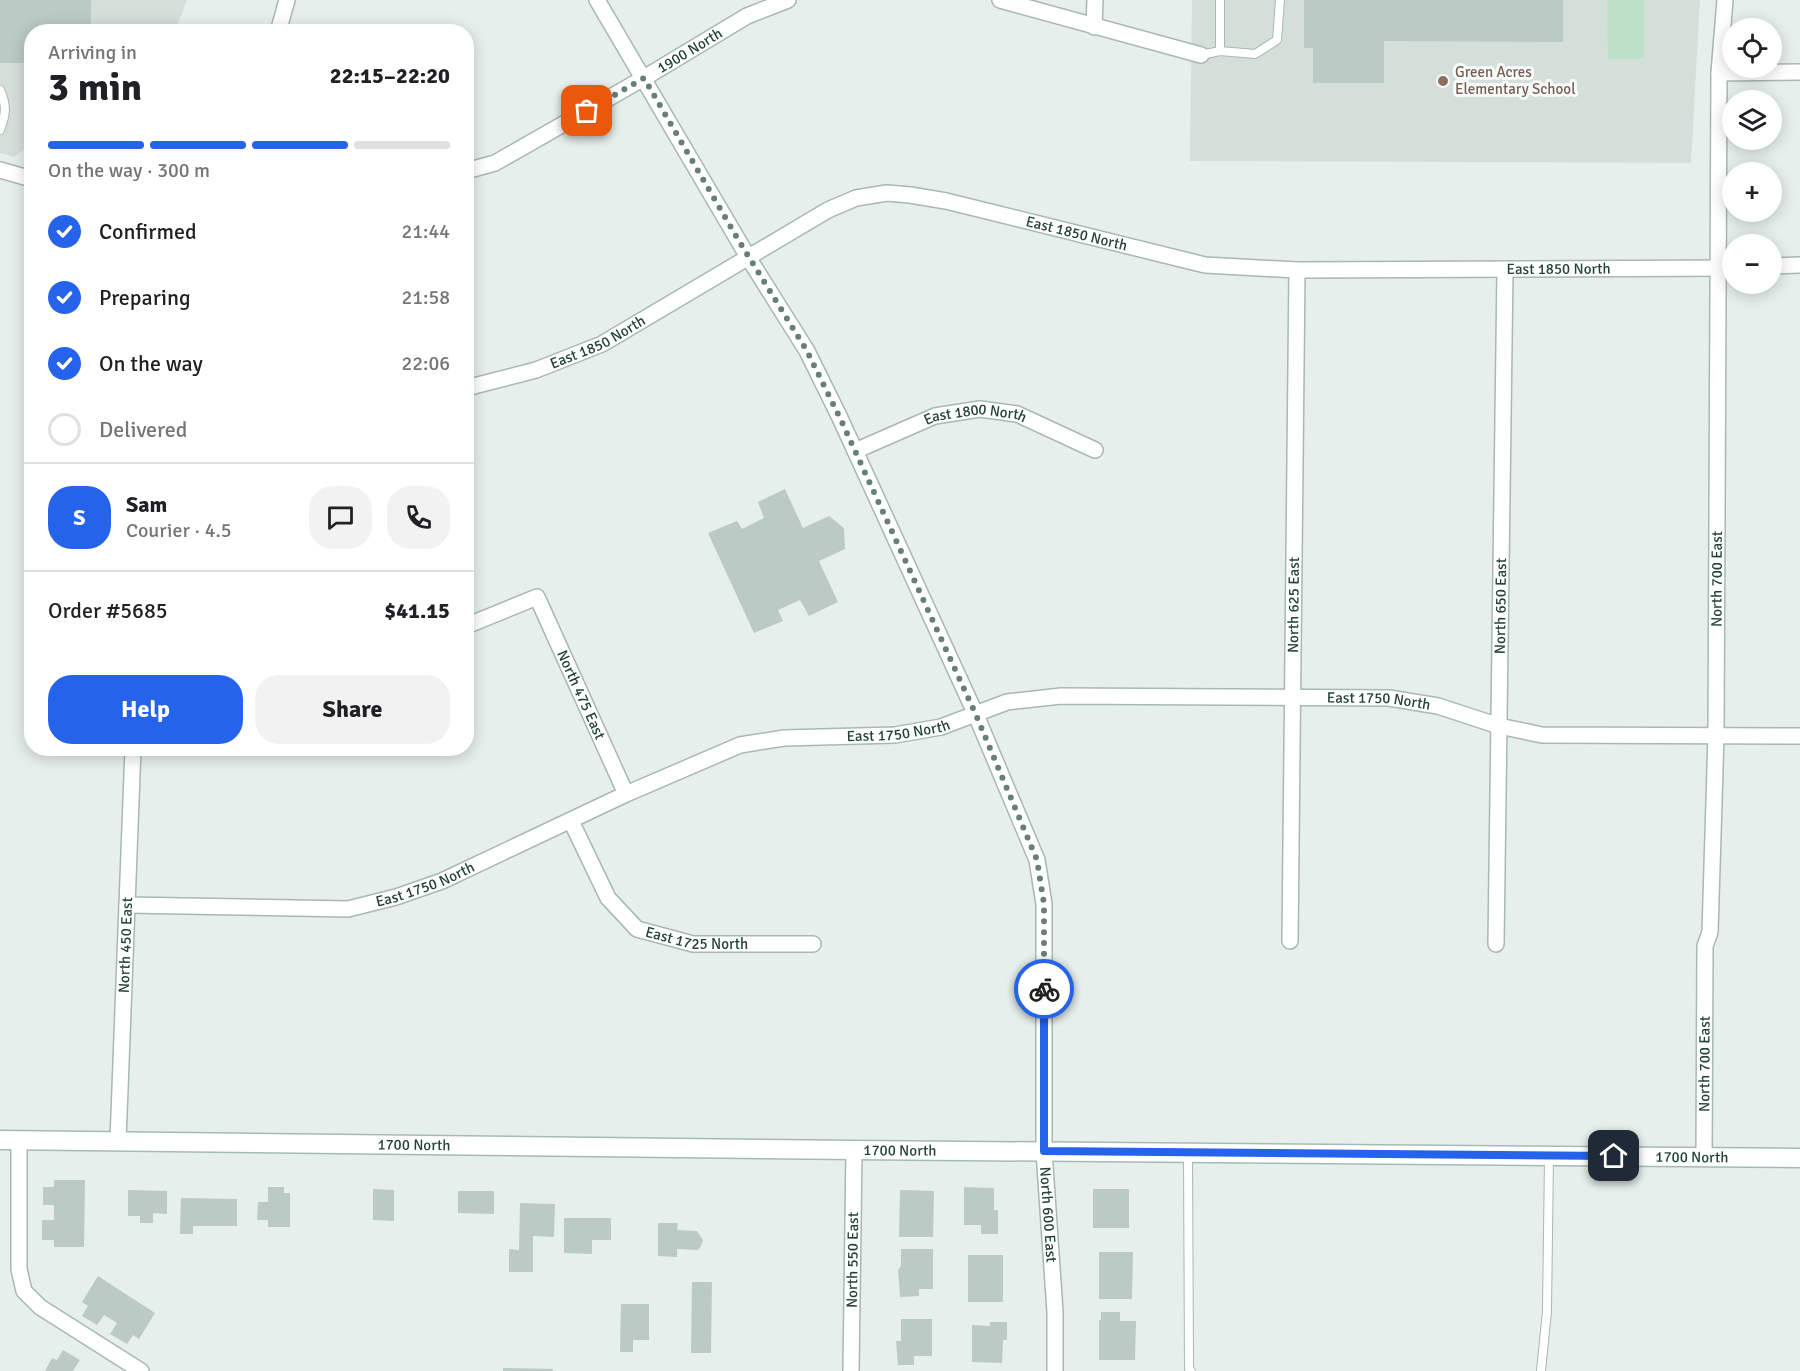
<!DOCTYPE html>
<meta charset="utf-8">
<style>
:root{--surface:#fff;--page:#f2f2f2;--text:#202124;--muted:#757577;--line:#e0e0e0;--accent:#2563eb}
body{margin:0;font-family:Signika,sans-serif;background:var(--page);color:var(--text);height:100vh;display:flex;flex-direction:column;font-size:22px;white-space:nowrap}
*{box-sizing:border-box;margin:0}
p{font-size:20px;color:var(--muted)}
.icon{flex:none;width:33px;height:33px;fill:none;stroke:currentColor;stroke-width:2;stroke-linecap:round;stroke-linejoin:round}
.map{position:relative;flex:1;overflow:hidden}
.drawer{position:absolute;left:24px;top:24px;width:450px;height:732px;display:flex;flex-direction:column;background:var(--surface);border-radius:24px;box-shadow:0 3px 15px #0003}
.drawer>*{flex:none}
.controls{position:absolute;left:1722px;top:18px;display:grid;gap:12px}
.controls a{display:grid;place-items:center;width:60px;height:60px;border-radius:50%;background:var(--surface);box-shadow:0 3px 15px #0003;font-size:30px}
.pin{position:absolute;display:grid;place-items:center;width:51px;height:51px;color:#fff;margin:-26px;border-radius:12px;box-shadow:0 3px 9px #0006}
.courier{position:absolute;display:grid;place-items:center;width:60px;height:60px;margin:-30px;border:4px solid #2563eb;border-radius:50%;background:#fff;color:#222;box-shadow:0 2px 8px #0007}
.summary em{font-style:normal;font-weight:700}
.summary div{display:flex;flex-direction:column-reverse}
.summary{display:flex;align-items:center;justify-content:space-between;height:102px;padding:0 24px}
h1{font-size:39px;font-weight:700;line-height:45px}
.bar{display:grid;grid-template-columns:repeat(4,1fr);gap:9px 6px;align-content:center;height:72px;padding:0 24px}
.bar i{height:8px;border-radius:4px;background:var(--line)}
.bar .active{background:var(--accent)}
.bar p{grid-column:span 4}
.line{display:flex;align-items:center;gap:15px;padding:0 24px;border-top:2px solid var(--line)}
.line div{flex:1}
.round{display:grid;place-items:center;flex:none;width:63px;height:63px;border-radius:24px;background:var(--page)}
ol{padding:0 24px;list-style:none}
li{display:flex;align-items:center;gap:18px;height:66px}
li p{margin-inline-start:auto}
li .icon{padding:6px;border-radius:50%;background:var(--accent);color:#fff;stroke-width:4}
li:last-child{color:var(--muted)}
li i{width:33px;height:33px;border:3px solid var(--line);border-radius:50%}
.primary-button{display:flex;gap:12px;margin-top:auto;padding:12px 24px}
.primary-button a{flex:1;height:69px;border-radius:24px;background:var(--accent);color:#fff;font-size:24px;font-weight:700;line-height:69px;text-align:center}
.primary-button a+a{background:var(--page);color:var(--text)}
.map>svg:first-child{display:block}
.built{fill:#d4dfda}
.green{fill:#bfe0c8}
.building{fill:#bbcac4}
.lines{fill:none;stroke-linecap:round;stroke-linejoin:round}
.lane-casing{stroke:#a8b8b2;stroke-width:10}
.street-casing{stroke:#a8b8b2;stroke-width:18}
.secondary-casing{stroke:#a4bbb3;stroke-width:21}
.lane{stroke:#fff;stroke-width:8}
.street{stroke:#fff;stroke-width:15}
.secondary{stroke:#fff;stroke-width:18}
.done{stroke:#687f78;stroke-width:6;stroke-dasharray:0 10.8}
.route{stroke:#2563eb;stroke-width:8}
.education-dot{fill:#8d6e63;stroke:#f7fbf9;stroke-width:2}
.labels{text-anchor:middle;stroke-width:6;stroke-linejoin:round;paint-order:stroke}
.street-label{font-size:15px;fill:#24423a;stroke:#f7fbf9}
.education-label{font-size:15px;fill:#785e54;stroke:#f7fbf9;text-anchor:start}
</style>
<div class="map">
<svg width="1800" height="1371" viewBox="0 0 1800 1371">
<rect width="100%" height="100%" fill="#e6efeb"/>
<!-- built -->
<path class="built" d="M0 0H187L175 31 32 32 31 144 14 157 0 153Z
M1192 0H1700L1691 163 1190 161Z"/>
<!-- green -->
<path class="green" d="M1607 0H1644V59H1608Z"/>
<!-- building -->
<path class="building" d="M0 0H91V32H32V63H0Z
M1304 0H1563V42L1384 41V83H1313V48H1304Z
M785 489 803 528 829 516 844 528 845 549 819 561 838 602 809 616 800 600 778 610 783 621 754 633 708 533 737 521 742 529 764 518 758 502Z
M54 1180H85L84 1247H54V1240H42V1220H54V1205H43V1187H54Z
M268 1187H284V1193H290V1227H268V1220H257L258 1202H268Z
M964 1187 994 1188V1210H998V1234H981V1225H964Z
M373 1189 394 1190V1221L373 1220Z
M1093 1189H1129V1228H1093Z
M128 1190 167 1191V1214L153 1213V1223H140V1216H128Z
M900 1190 934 1191 933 1237H899Z
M458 1191H494V1214L458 1213Z
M181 1198 237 1199V1226H193V1234H180Z
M520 1203 555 1204 554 1237 533 1236V1272H509V1249L519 1250Z
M564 1218H611V1240H592V1254L564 1253Z
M658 1223H678L677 1230 697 1231 703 1240 701 1246 698 1250 677 1249V1257L658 1256Z
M901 1249H933V1289H919V1296L900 1297 898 1270 901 1266Z
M1099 1252H1133L1132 1299H1099Z
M968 1255H1003V1302H968Z
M98 1276 155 1313 139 1339 133 1335 127 1344 110 1334 117 1323 104 1315 97 1325 82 1316 88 1306 82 1302Z
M692 1282H712L711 1353H691Z
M621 1304H649V1340H633V1352H620Z
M1101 1312H1120V1321H1136L1135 1360H1099V1320H1101Z
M901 1319H932V1356H914V1365H898L896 1341H901Z
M990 1322H1007V1340H1003L1002 1363 972 1362V1325L990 1326Z
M63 1350 80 1360 73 1371H45L52 1358 57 1360Z
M503 1368 553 1369V1371H503Z"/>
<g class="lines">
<!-- lane casing -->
<g class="lane-casing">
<path id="lane" d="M1220 0V51
M1201 55 1220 51 1255 54 1277 40 1280 0
M0 90C7 105 6 115 0 130
M1188 1153 1189 1369 1191 1371
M1541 1371 1547 1311 1549 1157"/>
</g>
<!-- street casing -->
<g class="street-casing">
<g id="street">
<path id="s1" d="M597 0 748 257 807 351 840 418 976 715 1037 860 1044 904V1151L1055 1312V1371"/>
<path d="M1000 0 1201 55"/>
<path d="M1094 27 1095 0"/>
<path d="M278 32 287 0"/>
<path d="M1719 73 1800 72"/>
<path d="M0 170 32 179"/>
<path id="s2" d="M466 171 495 163 644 78 747 16 788 0"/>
<path d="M1772 266 1800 265"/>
<path id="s3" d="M466 388 536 370 602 344 828 210 856 198 887 193 910 195 946 201 1205 265 1297 270 1732 268"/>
<path id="s4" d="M855 451 935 416 980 409 1017 414 1095 450"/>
<path id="s5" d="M466 626 537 597 626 794"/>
<path id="s6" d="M571 821 608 898 637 929 693 944H813"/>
<path id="s7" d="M127 905 348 909 396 897 442 881 626 794 740 745 784 738 895 735 941 727 1007 702 1061 696 1389 698 1438 706 1499 726 1542 735 1800 736"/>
<path id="s8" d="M1290 941 1297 270"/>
<path id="s9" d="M1496 944 1505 269"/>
<path d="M19 1140V1269L24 1291 40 1307 141 1371"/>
<path id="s10" d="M118 1141 133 748"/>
<path id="s11" d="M1704 1157 1705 946 1710 932 1716 736 1719 73 1725 0"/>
<path id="s12" d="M851 1371 854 1150"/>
</g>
</g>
<!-- secondary casing -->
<g class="secondary-casing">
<g id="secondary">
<path id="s13" d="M0 1140 854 1150 1800 1158"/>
</g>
</g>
<!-- lane -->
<use href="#lane" class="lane"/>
<!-- street -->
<use href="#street" class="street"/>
<!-- secondary -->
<use href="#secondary" class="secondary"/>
</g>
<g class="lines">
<!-- done -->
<path class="done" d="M587 111 644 78 739 241 807 351 840 418 976 715 1037 860 1044 904V989"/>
<!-- route -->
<path class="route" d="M1044 989V1151L1614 1156"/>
</g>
<!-- markers -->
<circle class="education-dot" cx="1443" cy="81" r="6"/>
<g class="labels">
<!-- street labels -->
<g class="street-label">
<text dy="5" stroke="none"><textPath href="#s2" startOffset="255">1900 North</textPath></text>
<text dy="5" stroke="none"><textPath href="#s3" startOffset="662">East 1850 North</textPath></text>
<text dy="5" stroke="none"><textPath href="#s3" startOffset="1148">East 1850 North</textPath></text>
<text dy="5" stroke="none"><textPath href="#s3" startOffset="140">East 1850 North</textPath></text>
<text dy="5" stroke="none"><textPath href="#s4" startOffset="128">East 1800 North</textPath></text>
<text dy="5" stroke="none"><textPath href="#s11" startOffset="579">North 700 East</textPath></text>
<text dy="5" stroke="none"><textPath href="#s8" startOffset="336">North 625 East</textPath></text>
<text dy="5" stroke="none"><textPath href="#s9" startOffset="338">North 650 East</textPath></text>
<text dy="5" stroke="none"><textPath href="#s5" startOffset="184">North 475 East</textPath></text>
<text dy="5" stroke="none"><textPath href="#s7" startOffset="1292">East 1750 North</textPath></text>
<text dy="5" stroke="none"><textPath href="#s7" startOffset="806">East 1750 North</textPath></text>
<text dy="5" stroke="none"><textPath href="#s7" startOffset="302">East 1750 North</textPath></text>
<text dy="5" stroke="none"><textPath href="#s6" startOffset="189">East 1725 North</textPath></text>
<text dy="5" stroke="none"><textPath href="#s10" startOffset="196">North 450 East</textPath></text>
<text dy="5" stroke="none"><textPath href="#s11" startOffset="93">North 700 East</textPath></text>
<text dy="5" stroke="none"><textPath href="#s13" startOffset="414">1700 North</textPath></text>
<text dy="5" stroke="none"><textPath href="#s13" startOffset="900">1700 North</textPath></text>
<text dy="5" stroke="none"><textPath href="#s13" startOffset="1692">1700 North</textPath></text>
<text dy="5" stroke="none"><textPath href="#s1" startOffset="1323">North 600 East</textPath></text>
<text dy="5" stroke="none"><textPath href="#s12" startOffset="111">North 550 East</textPath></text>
</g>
<!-- education labels -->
<g class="education-label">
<text x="1455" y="77">Green Acres<tspan x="1455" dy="17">Elementary School</tspan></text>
</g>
</g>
</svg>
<div class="controls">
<a><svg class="icon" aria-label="locate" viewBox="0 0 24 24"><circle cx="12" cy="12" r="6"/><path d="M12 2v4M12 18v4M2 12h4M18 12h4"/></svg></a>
<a><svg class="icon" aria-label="layers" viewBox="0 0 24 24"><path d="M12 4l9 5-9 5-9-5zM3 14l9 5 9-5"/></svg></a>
<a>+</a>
<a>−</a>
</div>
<div class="pin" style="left:587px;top:111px;background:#ea580c"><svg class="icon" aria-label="bag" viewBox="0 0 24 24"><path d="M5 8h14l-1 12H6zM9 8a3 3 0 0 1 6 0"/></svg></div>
<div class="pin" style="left:1614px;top:1156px;background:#1f2937"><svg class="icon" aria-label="home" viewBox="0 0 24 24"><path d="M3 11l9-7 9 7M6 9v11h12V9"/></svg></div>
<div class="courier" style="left:1044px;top:989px"><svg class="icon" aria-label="bike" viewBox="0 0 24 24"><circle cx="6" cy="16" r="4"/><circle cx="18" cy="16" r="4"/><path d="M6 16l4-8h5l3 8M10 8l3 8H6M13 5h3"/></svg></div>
<section class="drawer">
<div class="summary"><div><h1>3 min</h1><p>Arriving in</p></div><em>22:15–22:20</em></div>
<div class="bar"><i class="active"></i><i class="active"></i><i class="active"></i><i></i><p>On the way · 300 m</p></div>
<ol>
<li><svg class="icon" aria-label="check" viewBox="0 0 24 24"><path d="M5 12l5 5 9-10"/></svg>Confirmed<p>21:44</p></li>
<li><svg class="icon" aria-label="check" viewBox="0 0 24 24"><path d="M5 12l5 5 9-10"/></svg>Preparing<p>21:58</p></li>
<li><svg class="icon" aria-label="check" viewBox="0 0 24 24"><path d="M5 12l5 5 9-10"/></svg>On the way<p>22:06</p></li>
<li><i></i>Delivered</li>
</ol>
<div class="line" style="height:108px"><b class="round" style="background:var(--accent);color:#fff">S</b><div><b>Sam</b><p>Courier · 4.5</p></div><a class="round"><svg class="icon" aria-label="chat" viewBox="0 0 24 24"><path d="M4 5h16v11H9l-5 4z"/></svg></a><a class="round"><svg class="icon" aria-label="phone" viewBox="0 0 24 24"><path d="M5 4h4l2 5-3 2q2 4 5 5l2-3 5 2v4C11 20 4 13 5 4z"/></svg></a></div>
<div class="line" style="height:78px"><div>Order #5685</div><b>$41.15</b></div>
<div class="primary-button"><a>Help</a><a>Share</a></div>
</section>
</div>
